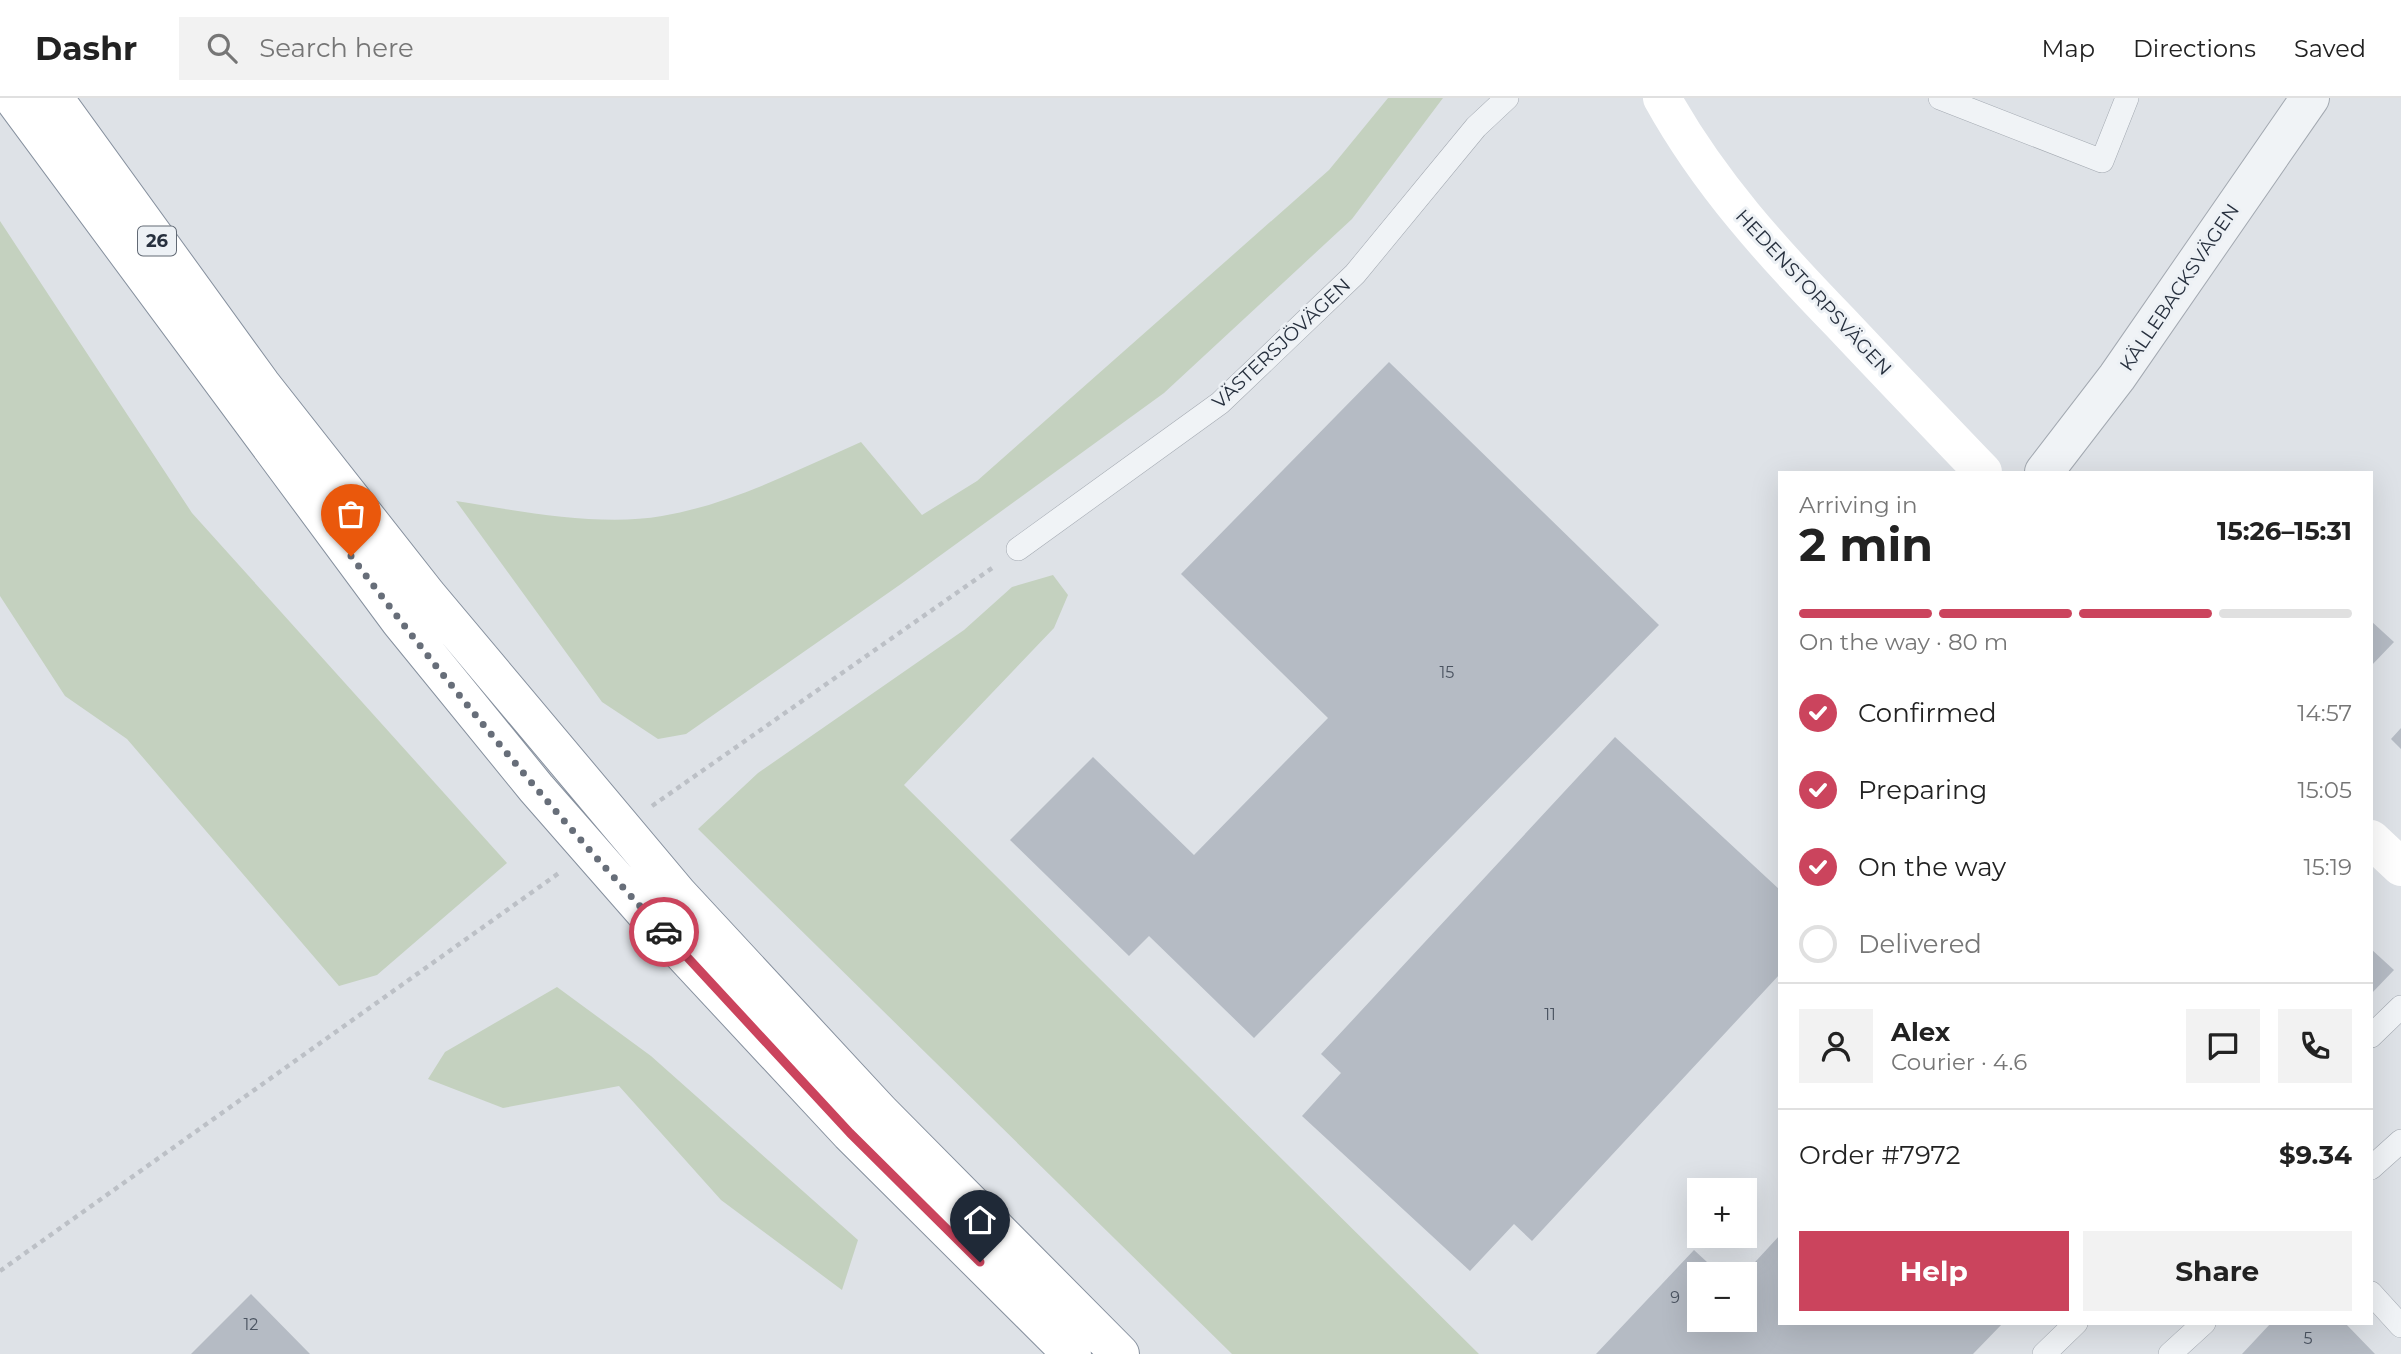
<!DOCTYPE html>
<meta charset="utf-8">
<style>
:root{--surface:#fff;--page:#f2f2f2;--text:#222;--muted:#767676;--line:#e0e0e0;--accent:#cb445d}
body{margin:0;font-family:Montserrat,sans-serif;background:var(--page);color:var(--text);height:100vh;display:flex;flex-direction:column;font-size:26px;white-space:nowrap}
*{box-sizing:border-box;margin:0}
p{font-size:23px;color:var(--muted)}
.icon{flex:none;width:38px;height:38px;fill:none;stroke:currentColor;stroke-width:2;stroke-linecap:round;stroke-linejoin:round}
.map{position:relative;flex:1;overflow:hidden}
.details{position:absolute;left:1778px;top:373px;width:595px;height:854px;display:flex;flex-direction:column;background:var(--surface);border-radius:0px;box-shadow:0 7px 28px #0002}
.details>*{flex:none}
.controls{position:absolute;left:1687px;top:1080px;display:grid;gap:14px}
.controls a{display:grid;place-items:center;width:70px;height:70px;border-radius:0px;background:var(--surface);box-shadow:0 7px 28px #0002;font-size:35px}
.pin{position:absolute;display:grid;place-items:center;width:60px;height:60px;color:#fff;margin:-72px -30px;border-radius:50% 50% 50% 0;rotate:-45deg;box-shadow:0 0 7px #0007}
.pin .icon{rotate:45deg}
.courier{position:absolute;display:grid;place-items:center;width:70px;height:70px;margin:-35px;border:5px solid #cb445d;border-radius:50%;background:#fff;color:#222;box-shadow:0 2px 9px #0007}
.head em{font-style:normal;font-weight:700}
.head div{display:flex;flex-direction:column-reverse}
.head{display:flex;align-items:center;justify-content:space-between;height:119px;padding:0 21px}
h1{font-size:46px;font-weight:700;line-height:52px}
.bar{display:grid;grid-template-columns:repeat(4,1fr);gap:10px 7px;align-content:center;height:84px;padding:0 21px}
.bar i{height:9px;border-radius:5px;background:var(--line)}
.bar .current{background:var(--accent)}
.bar p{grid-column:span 4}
.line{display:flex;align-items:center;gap:18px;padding:0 21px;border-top:2px solid var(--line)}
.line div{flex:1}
.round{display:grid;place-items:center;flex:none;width:74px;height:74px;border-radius:0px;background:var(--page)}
ol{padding:0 21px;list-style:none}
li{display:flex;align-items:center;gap:21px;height:77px}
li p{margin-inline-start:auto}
li .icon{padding:7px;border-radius:50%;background:var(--accent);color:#fff;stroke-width:4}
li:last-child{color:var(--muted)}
li i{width:38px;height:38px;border:4px solid var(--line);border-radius:50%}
.action{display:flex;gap:14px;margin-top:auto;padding:14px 21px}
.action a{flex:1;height:80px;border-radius:0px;background:var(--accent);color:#fff;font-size:28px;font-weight:700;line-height:80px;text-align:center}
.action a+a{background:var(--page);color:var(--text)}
header{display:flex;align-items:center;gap:42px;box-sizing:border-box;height:98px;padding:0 35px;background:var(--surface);border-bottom:2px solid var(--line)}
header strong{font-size:33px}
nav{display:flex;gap:38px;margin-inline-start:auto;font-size:24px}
.search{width:490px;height:63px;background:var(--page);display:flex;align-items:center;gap:18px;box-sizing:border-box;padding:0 24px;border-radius:0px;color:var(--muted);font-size:26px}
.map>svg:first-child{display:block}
.green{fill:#c4d1bf}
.building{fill:#b5bbc4}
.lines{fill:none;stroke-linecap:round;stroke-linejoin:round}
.lane-casing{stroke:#a3a9b1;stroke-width:24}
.street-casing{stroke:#a3a9b1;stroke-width:40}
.highway-casing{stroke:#86909e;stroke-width:40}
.path{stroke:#bcc0c6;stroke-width:4.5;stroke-dasharray:5 5;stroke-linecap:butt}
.lane{stroke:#f0f3f6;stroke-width:23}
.street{stroke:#f0f3f6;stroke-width:38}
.secondary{stroke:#fff;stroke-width:38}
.highway{stroke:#fff;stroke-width:38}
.done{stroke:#676e79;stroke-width:7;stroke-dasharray:0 12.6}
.route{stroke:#cb445d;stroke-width:9}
.labels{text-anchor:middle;stroke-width:6;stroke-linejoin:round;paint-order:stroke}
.number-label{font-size:16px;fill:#4a5360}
.shield{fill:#edf1f5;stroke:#626a75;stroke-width:2}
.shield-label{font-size:18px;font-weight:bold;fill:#27303e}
.street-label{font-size:19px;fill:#27303e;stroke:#edf1f5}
</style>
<header>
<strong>Dashr</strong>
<div class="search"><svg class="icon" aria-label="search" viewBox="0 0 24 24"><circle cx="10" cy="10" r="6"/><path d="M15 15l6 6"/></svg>Search here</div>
<nav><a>Map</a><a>Directions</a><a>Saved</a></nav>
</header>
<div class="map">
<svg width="2401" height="1256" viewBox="0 0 2401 1256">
<rect width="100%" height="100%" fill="#dee2e7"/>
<!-- green -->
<path class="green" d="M1388 0H1443L1352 121 1164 295 901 486 686 636 658 641 602 604 456 403C518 413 600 429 662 418 732 406 797 372 861 344L922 417 977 383 1329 72Z
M0 123 192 415 507 765 377 877 339 888 127 641 65 598 0 498Z
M1053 477 1068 497 1054 530 904 687 1479 1256H1232L698 731 758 675 964 532 1012 489Z
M557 889 651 958 858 1142 842 1192 721 1102 619 988 503 1010 428 981 445 954Z"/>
<!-- building -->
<path class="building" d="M1389 264 1659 527 1254 940 1149 838 1129 858 1010 742 1093 659 1194 757 1328 620 1181 476Z
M2371 523 2394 544 2371 568Z
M2401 630V651L2391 641Z
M1615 639 1780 792V876L1532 1143 1514 1126 1470 1173 1302 1018 1341 975 1321 956Z
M2371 851 2394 872 2371 896Z
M1780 1137V1225H2003L1973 1256H1596L1694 1152 1720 1176H1699V1222H1745V1175Z
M251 1196 310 1256H191Z
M2271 1225H2345L2375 1256H2242Z"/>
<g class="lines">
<!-- lane casing -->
<g class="lane-casing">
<path id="lane" d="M1940 0 2102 63 2127 0
M1018 451 1220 305 1355 176 1476 29 1507 0
M2371 938 2401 909
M2371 1070 2401 1043
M2371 1195 2401 1228
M2044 1256 2076 1225
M2170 1256 2204 1225"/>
</g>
<!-- street casing -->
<g class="street-casing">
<path id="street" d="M2044 374 2117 279 2310 0"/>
</g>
<!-- highway casing -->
<g class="highway-casing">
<path id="highway" d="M13 0 400 523 536 690 649 819 850 1035 1072 1256
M54 0 261 286 427 497 678 796 880 1014 1120 1256"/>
</g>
<!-- path -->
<path class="path" d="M652 708 995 468
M0 1173 559 775"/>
<!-- lane -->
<use href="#lane" class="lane"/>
<!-- street -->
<use href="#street" class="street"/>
<!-- secondary -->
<path class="secondary" d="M1662 0C1709 85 1773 155 1840 224 1887 274 1935 324 1983 374
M2371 741 2401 769"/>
<!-- highway -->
<use href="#highway" class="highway"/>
</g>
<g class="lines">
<!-- done -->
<path class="done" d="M351 458C449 588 553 715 664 834"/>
<!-- route -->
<path class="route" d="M664 834 850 1035 980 1164"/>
</g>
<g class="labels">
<!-- number labels -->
<g class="number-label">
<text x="1447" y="580">15</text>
<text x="1550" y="922">11</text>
<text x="1675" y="1205">9</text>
<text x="251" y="1232">12</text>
<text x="2308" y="1246">5</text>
</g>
<!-- shield labels -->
<rect class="shield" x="138" y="128.5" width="38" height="29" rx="5"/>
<g class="shield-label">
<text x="157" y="149">26</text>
</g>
<!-- street labels -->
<g class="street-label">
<text transform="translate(2179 189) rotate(-56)" y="7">KÄLLEBACKSVÄGEN</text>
<text transform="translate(1814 194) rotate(47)" y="7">HEDENSTORPSVÄGEN</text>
<text transform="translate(1281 245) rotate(-43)" y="7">VÄSTERSJÖVÄGEN</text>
</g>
</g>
</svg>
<div class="controls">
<a>+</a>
<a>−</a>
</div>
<div class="pin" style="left:351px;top:458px;background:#ea580c"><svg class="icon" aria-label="bag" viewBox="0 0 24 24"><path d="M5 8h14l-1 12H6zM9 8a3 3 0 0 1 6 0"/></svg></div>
<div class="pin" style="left:980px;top:1164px;background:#1f2937"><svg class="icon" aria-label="home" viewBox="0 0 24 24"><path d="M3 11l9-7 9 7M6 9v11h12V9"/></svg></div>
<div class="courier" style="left:664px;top:834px"><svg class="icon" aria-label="car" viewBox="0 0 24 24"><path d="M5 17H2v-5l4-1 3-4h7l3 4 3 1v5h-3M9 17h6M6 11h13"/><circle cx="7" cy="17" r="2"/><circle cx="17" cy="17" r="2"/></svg></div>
<section class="details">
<div class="head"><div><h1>2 min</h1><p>Arriving in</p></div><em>15:26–15:31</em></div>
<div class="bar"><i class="current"></i><i class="current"></i><i class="current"></i><i></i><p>On the way · 80 m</p></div>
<ol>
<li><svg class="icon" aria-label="check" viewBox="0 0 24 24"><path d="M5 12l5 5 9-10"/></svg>Confirmed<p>14:57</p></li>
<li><svg class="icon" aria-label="check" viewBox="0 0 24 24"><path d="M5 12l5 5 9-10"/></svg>Preparing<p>15:05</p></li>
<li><svg class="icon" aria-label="check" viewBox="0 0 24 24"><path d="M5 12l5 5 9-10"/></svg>On the way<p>15:19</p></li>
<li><i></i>Delivered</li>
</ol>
<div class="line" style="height:126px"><a class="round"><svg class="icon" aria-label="person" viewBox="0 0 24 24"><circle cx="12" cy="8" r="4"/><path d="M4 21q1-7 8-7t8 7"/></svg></a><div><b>Alex</b><p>Courier · 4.6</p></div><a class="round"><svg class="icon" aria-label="chat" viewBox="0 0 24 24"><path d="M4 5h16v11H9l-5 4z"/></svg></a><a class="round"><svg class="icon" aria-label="phone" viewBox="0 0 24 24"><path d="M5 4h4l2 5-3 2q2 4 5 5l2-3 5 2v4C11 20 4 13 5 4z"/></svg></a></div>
<div class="line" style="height:91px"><div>Order #7972</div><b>$9.34</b></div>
<div class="action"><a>Help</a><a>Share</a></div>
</section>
</div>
